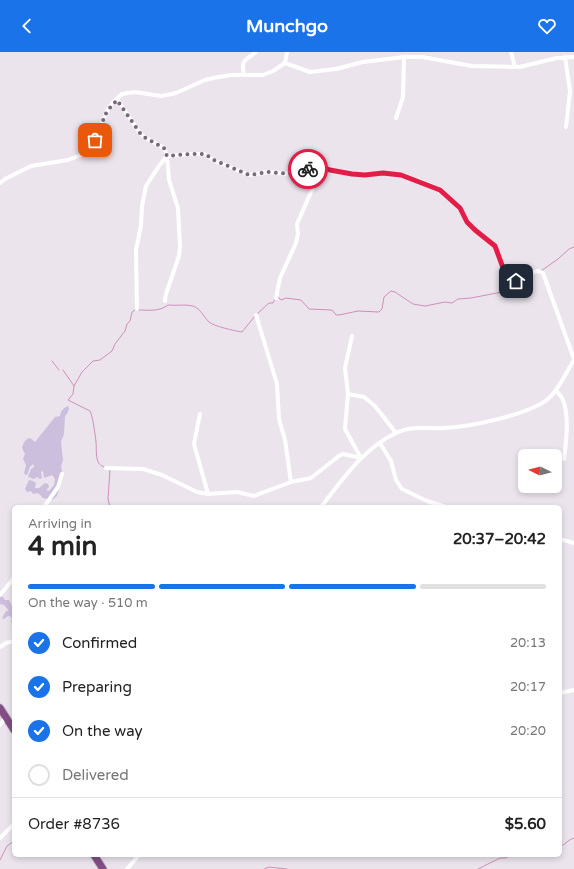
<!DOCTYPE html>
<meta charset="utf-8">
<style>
:root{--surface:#fff;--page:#f6f6f6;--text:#222;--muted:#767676;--line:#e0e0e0;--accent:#1a73e8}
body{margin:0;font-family:"Varela Round",sans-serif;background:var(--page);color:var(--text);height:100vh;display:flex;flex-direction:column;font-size:15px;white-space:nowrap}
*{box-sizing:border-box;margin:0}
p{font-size:13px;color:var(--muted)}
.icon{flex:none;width:22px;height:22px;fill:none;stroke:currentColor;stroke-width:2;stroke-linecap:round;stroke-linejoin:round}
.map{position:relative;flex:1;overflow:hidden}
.drawer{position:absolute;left:12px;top:453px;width:550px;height:352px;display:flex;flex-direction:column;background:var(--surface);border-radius:6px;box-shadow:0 2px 6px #0003}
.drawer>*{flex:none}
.needle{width:26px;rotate:276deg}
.controls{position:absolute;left:518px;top:397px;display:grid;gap:8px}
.controls a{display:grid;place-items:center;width:44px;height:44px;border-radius:6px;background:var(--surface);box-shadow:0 2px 6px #0003;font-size:20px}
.pin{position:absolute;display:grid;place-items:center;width:34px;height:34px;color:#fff;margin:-17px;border-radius:8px;box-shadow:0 2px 6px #0006}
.courier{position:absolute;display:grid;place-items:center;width:40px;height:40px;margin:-20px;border:3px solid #e11d48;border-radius:50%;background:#fff;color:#222;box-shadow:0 1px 5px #0007}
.overview em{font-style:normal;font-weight:800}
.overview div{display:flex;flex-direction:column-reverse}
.overview{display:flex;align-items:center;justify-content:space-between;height:68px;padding:0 16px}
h1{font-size:26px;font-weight:800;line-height:30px}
.bar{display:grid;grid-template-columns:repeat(4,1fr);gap:6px 4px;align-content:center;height:48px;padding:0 16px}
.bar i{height:5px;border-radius:3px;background:var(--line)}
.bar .on{background:var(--accent)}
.bar p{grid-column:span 4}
.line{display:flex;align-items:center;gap:10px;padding:0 16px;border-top:1px solid var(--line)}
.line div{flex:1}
ol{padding:0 16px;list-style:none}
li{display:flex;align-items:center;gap:12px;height:44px}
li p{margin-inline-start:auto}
li .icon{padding:4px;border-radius:50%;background:var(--accent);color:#fff;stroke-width:4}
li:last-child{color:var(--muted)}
li i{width:22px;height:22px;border:2px solid var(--line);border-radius:50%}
header{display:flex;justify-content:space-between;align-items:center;height:52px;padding:0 16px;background:var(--accent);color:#fff;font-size:18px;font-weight:800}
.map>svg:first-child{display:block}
.green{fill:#ccbedd}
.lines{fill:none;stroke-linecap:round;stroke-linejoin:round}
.stream{stroke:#cf8fba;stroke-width:1}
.trunk-casing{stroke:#c8c2c9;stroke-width:9}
.minor{stroke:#fff;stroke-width:4}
.trunk{stroke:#824e85;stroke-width:7}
.done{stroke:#79677b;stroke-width:4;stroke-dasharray:0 7.2}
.route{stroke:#e11d48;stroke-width:5}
</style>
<header><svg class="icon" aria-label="back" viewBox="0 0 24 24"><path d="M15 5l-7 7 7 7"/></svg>Munchgo<svg class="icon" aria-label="heart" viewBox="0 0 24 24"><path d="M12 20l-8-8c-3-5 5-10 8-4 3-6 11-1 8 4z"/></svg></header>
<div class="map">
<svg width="574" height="817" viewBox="0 0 574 817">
<rect width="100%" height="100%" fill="#ebe4ed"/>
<!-- green -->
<path class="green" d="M68 354 69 356 68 360 65 364 64 382 61 390 63 408 61 414 62 419 59 424 62 428 57 444 52 448 43 446 38 441 33 442 31 439 27 440 25 437 29 428 33 429 36 431 35 436H39L45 431 48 432 49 435 46 438 49 439 54 433 55 427 52 423 44 426 43 419 41 420 42 426 40 427 37 425 34 427 28 425 31 417 34 415 33 412 30 415 27 423 24 422 26 413 23 407 25 402 22 396C23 392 25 387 30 386L35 390 55 365 60 364C61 359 63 356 68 354Z
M0 544 3 545 5 548H9L12 554H14V572L11 570 12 567 10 564H8L4 567 2 566 6 559H9L4 553 0 552Z"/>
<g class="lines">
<!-- stream -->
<path class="stream" d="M541 219 558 207 569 197 574 195
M278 245 281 248 286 246 301 248 309 257 332 258 336 263H339L358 259 379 260 382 257 384 245 391 239 395 240 413 252 425 254 445 250 452 251 458 247 471 246 502 240 512 235 522 228
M138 258C148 258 159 260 168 253 176 254 185 252 193 254 201 257 203 264 209 270 213 274 235 279 242 280L255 264
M257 262 269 251H273L275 247
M52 309 59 318
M63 318 74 334
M104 415C94 412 97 399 96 390 95 382 93 365 90 359L68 348 73 342 74 334 82 320 93 309 100 308 112 299 115 292 125 279 127 272 130 269 132 260 135 258
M110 455 108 447 110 418
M560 794C566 793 568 787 574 786
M0 808 7 794 14 789
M264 817 269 815 287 817
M478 817 500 806H505L512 803"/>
<!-- trunk casing -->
<g class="trunk-casing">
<path id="trunk" d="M0 656 14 678
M94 803 103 817"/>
</g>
<!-- minor -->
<path class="minor" d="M511 0 515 15
M565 5 570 39 566 75
M285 11 310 20 336 17 363 10 404 5H422L472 14 520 15 557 6 574 5
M244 23C241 8 244 9 256 0
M117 47 140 81 144 85 164 96 167 104 169 128 178 156 180 194 179 204 166 242 165 249
M396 66 403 45 404 5
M0 131 5 127 31 114 68 108 81 103 90 96 95 89 107 59 112 51 122 42 135 40 161 44 167 43 176 41 205 28 213 26 231 23H263L273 19 285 11 287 0
M276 246 280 226 296 191 298 182 297 172 322 115
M137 257 136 198 141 173 142 154 146 134 159 114 167 104 189 102H205L213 108 249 123 268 120 289 122 314 116 322 115 331 118 352 122 365 123 383 121 401 123 433 134 440 138 457 153 467 169 475 179 495 194 505 224 510 232H512L529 221 538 219 543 221 574 307
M256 263 277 332 279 367 285 388 291 430
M556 339C558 341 561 344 562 346 570 362 566 391 564 407
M348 342 364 345 375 354 396 381
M200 362 194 392 208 442
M380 391 391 409 396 428 402 437 427 449 446 455
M106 416 143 417 162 423 197 440 208 442 237 440 254 444 291 430 311 426 339 404 343 402 361 406 345 377 348 342 345 316 352 284
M44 455 58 435 62 422
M321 455C342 428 364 396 396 381 412 373 428 377 444 376 469 375 535 362 551 344 561 334 566 320 574 308
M560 487 574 491
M0 543 14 526
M0 595 6 591 14 589
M560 641 574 638
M0 673 6 665
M0 786 14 772
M127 817 139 803"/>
<!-- trunk -->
<use href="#trunk" class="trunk"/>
</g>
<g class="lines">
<!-- done -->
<path class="done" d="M95 88 107 59 117 48 140 81 144 85 164 96 167 104 189 102H205L214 108 249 123 268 120 290 122 308 117"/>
<!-- route -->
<path class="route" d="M308 117 322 115 330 118 352 122 365 123 383 121 401 123 440 138 460 156 467 170 475 178 495 194 506 224 510 231 512 232 516 229"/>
</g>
</svg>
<div class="controls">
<a><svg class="needle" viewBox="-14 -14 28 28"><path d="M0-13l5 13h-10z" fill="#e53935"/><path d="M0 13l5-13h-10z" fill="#767676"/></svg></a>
</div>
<div class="pin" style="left:95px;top:88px;background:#ea580c"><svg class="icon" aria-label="bag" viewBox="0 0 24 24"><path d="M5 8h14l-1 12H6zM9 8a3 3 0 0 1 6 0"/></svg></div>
<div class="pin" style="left:516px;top:229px;background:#1f2937"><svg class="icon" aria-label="home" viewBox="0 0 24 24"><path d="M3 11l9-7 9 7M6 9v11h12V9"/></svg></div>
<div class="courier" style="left:308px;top:117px"><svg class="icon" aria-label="bike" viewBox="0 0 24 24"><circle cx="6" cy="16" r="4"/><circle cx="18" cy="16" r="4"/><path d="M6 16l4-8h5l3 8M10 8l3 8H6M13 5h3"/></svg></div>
<section class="drawer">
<div class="overview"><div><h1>4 min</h1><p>Arriving in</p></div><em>20:37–20:42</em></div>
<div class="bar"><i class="on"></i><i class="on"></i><i class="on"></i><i></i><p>On the way · 510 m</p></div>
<ol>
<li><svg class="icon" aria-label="check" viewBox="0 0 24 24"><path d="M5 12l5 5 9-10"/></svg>Confirmed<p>20:13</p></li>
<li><svg class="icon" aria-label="check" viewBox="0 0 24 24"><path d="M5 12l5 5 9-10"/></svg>Preparing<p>20:17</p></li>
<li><svg class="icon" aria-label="check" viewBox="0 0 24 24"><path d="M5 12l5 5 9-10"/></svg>On the way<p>20:20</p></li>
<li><i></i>Delivered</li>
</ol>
<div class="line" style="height:52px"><div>Order #8736</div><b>$5.60</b></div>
</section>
</div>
